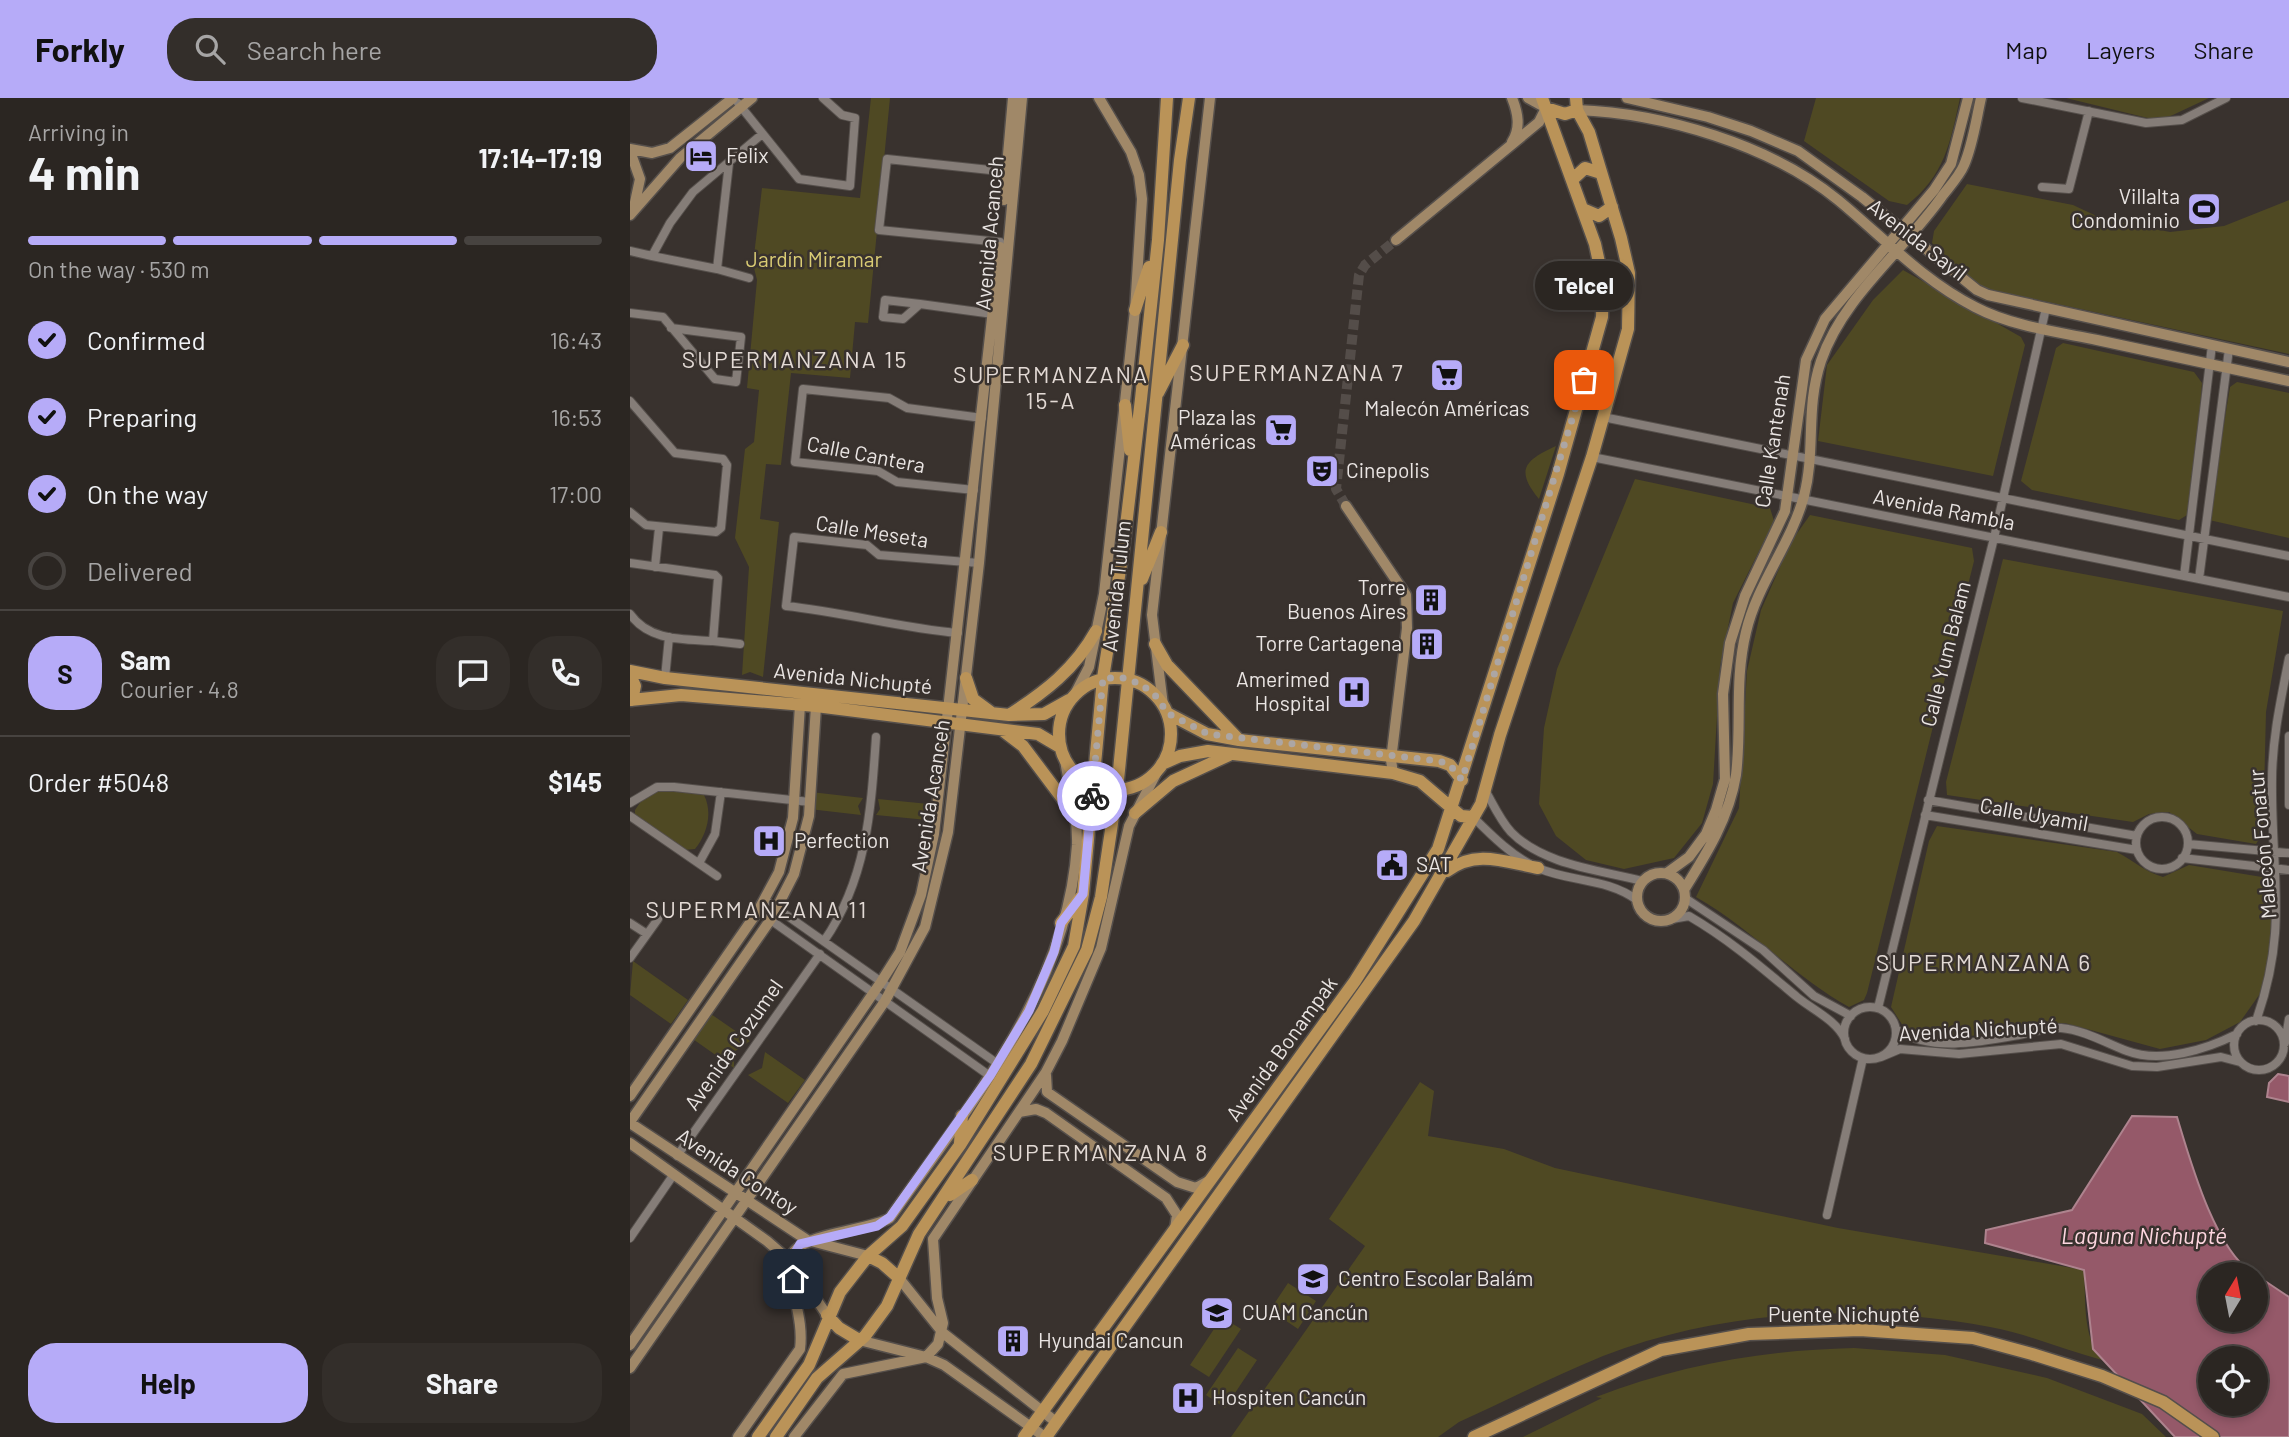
<!DOCTYPE html>
<meta charset="utf-8">
<style>
:root{--surface:#2b2622;--page:#332e2a;--text:#f1f3f6;--muted:#a6a5a5;--line:#474340;--accent:#b6abf8}
body{margin:0;font-family:Barlow,sans-serif;background:var(--page);color:var(--text);height:100vh;display:flex;flex-direction:column;font-size:26px;white-space:nowrap}
*{box-sizing:border-box;margin:0}
p{font-size:23px;color:var(--muted)}
.icon{flex:none;width:38px;height:38px;fill:none;stroke:currentColor;stroke-width:2;stroke-linecap:round;stroke-linejoin:round}
.map{position:relative;flex:1;overflow:hidden}
.sheet{display:flex;flex-direction:column;background:var(--surface);width:630px}
.sheet>*{flex:none}
.needle{width:46px;rotate:10deg}
.controls{position:absolute;left:1568px;top:1164px;display:grid;gap:14px}
.controls a{display:grid;place-items:center;width:70px;height:70px;border-radius:50%;background:var(--surface);box-shadow:0 4px 10px #0003,0 0 0 2px var(--line);font-size:35px}
.pin{position:absolute;display:grid;place-items:center;width:60px;height:60px;color:#fff;margin:-30px;border-radius:14px;box-shadow:0 4px 10px #0006}
.courier{position:absolute;display:grid;place-items:center;width:70px;height:70px;margin:-35px;border:5px solid #b6abf8;border-radius:50%;background:#fff;color:#222;box-shadow:0 2px 9px #0007}
.bubble{position:absolute;height:49px;border-radius:24px;background:var(--surface);box-shadow:0 4px 10px #0003,0 0 0 2px var(--line);font-size:23px;font-weight:700;line-height:49px;text-align:center}
.summary em{font-style:normal;font-weight:700}
.summary div{display:flex;flex-direction:column-reverse}
.summary{display:flex;align-items:center;justify-content:space-between;height:119px;padding:0 28px}
h1{font-size:46px;font-weight:700;line-height:52px}
.bar{display:grid;grid-template-columns:repeat(4,1fr);gap:10px 7px;align-content:center;height:84px;padding:0 28px}
.bar i{height:9px;border-radius:5px;background:var(--line)}
.bar .on{background:var(--accent)}
.bar p{grid-column:span 4}
.line{display:flex;align-items:center;gap:18px;padding:0 28px;border-top:2px solid var(--line)}
.line div{flex:1}
.round{display:grid;place-items:center;flex:none;width:74px;height:74px;border-radius:28px;background:var(--page)}
ol{padding:0 28px;list-style:none}
li{display:flex;align-items:center;gap:21px;height:77px}
li p{margin-inline-start:auto}
li .icon{padding:7px;border-radius:50%;background:var(--accent);color:#111;stroke-width:4}
li:last-child{color:var(--muted)}
li i{width:38px;height:38px;border:4px solid var(--line);border-radius:50%}
.primary-button{display:flex;gap:14px;margin-top:auto;padding:14px 28px}
.primary-button a{flex:1;height:80px;border-radius:28px;background:var(--accent);color:#111;font-size:28px;font-weight:700;line-height:80px;text-align:center}
.primary-button a+a{background:var(--page);color:var(--text)}
header{display:flex;align-items:center;gap:42px;box-sizing:border-box;height:98px;padding:0 35px;background:var(--accent);color:#111}
header strong{font-size:33px}
nav{display:flex;gap:38px;margin-inline-start:auto;font-size:24px}
.search{width:490px;height:63px;background:var(--page);display:flex;align-items:center;gap:18px;box-sizing:border-box;padding:0 24px;border-radius:28px;color:var(--muted);font-size:26px}
main{display:flex;flex:1;min-height:0}
.map>svg:first-child{display:block}
.green{fill:#4f4923}
.water{fill:#955969;stroke:#ae838e;stroke-width:2;fill-rule:evenodd}
.lines{fill:none;stroke-linecap:round;stroke-linejoin:round}
.secondary-tunnel{stroke:#544d49;stroke-width:10;stroke-dasharray:10 5;stroke-linecap:butt}
.street-casing{stroke:#554f4b;stroke-width:10}
.secondary-casing{stroke:#554f4b;stroke-width:13}
.primary-casing{stroke:#554f4b;stroke-width:15}
.street{stroke:#857d78;stroke-width:8}
.secondary{stroke:#a08868;stroke-width:10}
.primary{stroke:#ba9358;stroke-width:12}
.done{stroke:#aca6a4;stroke-width:7;stroke-dasharray:0 12.6}
.route{stroke:#b6abf8;stroke-width:9}
.labels{text-anchor:middle;stroke-width:5;stroke-linejoin:round;paint-order:stroke}
.poi-label{font-size:21px;fill:#eae5e3;stroke:#39322e;text-anchor:start}
.street-label{font-size:21px;fill:#eae5e3;stroke:#39322e}
.park-label{font-size:21px;fill:#dacc74;stroke:#39322e}
.neighbourhood-label{font-size:23px;letter-spacing:2px;fill:#e3dad5;stroke:#39322e}
.water-label{font-size:23px;font-style:italic;fill:#fed7e0;stroke:#39322e}
</style>
<header>
<strong>Forkly</strong>
<div class="search"><svg class="icon" aria-label="search" viewBox="0 0 24 24"><circle cx="10" cy="10" r="6"/><path d="M15 15l6 6"/></svg>Search here</div>
<nav><a>Map</a><a>Layers</a><a>Share</a></nav>
</header>
<main>
<section class="sheet">
<div class="summary"><div><h1>4 min</h1><p>Arriving in</p></div><em>17:14–17:19</em></div>
<div class="bar"><i class="on"></i><i class="on"></i><i class="on"></i><i></i><p>On the way · 530 m</p></div>
<ol>
<li><svg class="icon" aria-label="check" viewBox="0 0 24 24"><path d="M5 12l5 5 9-10"/></svg>Confirmed<p>16:43</p></li>
<li><svg class="icon" aria-label="check" viewBox="0 0 24 24"><path d="M5 12l5 5 9-10"/></svg>Preparing<p>16:53</p></li>
<li><svg class="icon" aria-label="check" viewBox="0 0 24 24"><path d="M5 12l5 5 9-10"/></svg>On the way<p>17:00</p></li>
<li><i></i>Delivered</li>
</ol>
<div class="line" style="height:126px"><b class="round" style="background:var(--accent);color:#111">S</b><div><b>Sam</b><p>Courier · 4.8</p></div><a class="round"><svg class="icon" aria-label="chat" viewBox="0 0 24 24"><path d="M4 5h16v11H9l-5 4z"/></svg></a><a class="round"><svg class="icon" aria-label="phone" viewBox="0 0 24 24"><path d="M5 4h4l2 5-3 2q2 4 5 5l2-3 5 2v4C11 20 4 13 5 4z"/></svg></a></div>
<div class="line" style="height:91px"><div>Order #5048</div><b>$145</b></div>
<div class="primary-button"><a>Help</a><a>Share</a></div>
</section>
<div class="map">
<svg width="1659" height="1339" viewBox="0 0 1659 1339">
<rect width="100%" height="100%" fill="#39322e"/>
<!-- green -->
<path class="green" d="M241 0H260L238 225 225 224 220 280 161 275 151 367 136 366 130 421 149 424 133 579 120 574 112 577 119 469 105 440 115 351 124 344 129 292 117 290 127 182 123 166 132 90 230 100Z
M1186 0H1330C1320 45 1315 77 1277 107L1259 103 1174 43Z
M1436 0H1579L1530 23Z
M1337 86 1443 107 1473 121 1540 134 1594 128 1659 102V256L1349 189 1302 145 1304 133Z
M1273 172 1391 239 1395 247 1363 378 1188 343 1197 267 1243 202Z
M1433 245 1564 274 1572 285 1562 414 1549 422 1402 392 1391 383 1426 250Z
M1607 284 1659 295V440L1579 422 1598 301 1600 289Z
M926 348 909 401C884 371 896 362 926 348Z
M1005 381 1140 410 1144 423 1103 505 1090 568 1083 686 1072 725 1044 760 994 771 956 762 926 738 909 706 914 630 927 571Z
M1180 417 1342 450 1344 463 1237 895 1234 902 1219 909C1163 878 1121 830 1066 799L1109 710 1117 573 1131 512 1161 444Z
M1373 461 1653 513 1636 614 1633 735 1626 746 1567 736 1539 714 1519 716 1503 724 1317 697 1316 684Z
M30 692 74 697C83 715 77 736 65 751L54 752 5 718V712L14 699Z
M181 694 233 700 228 708 231 717 179 711Z
M248 701 299 706 297 722 246 717 250 711Z
M1307 728 1487 754C1504 763 1515 774 1533 779L1559 767 1638 780 1644 864 1634 890 1610 924 1576 942 1530 951 1435 925H1411L1358 936 1293 943 1273 928 1261 909 1299 743Z
M3 863 58 902 41 926 0 897Z
M78 914 120 943 104 954V970L60 939Z
M135 954 175 982 158 1005 118 977 132 970Z
M790 984 804 993 798 1038 874 1051 925 1070 1208 1130 1454 1172C1456 1202 1452 1238 1472 1262 1434 1252 1398 1236 1360 1229 1233 1205 1094 1211 973 1258 924 1278 877 1302 829 1324L808 1339H601L735 1148 699 1121Z
M658 1185 686 1203 668 1231 640 1212Z
M592 1219 611 1231 579 1279 560 1267Z
M608 1250 627 1262 595 1310 576 1297Z
M1224 1250 1315 1257 1417 1280 1512 1316 1536 1339H893L972 1300 966 1299C1049 1267 1134 1252 1224 1250Z"/>
<!-- water -->
<path class="water" d="M1648 976 1659 978V1004L1637 999 1639 985Z
M1502 1018 1547 1019C1560 1062 1585 1153 1624 1176H1580V1222H1626V1177L1659 1199V1339H1545L1463 1251 1454 1172 1355 1145 1356 1132 1442 1112ZM1580 1260H1626V1306H1580Z"/>
<g class="lines">
<!-- secondary-tunnel -->
<path class="secondary-tunnel" d="M716 408 706 391 729 177 735 167 766 142"/>
<!-- street casing -->
<g class="street-casing">
<path id="street" d="M1392 0 1516 25 1552 22 1596 0
M108 5 169 81 220 88 225 20 212 17 193 0
M99 65 87 171 22 158 40 125 63 94 131 37
M1412 89 1439 91 1459 13
M370 144 249 132 257 61 379 74
M0 153 22 158
M87 171 119 180
M255 202 290 206 273 221 253 219Z
M290 206 363 216
M0 215 33 219 85 281 106 284 111 239 41 230
M0 303 45 355 93 361 97 367 91 430 86 434 16 427 0 414
M973 319 1659 458
M962 359 1659 499
M344 392 267 384 248 373 165 364 173 291 259 300 277 310 352 320
M0 465 85 477 88 480 83 543C52 541 19 543 0 516
M25 469 29 430
M1554 478 1582 247
M1569 481 1599 251
M328 535C270 530 214 514 156 508L164 439 237 447 249 457 349 465
M83 543 110 546
M35 580 39 539
M1659 638V707
M855 692C863 706 870 722 881 734 913 767 970 772 1012 783
M1298 702 1507 738
M0 705 27 689H44L180 704
M1295 717 1507 752
M0 718 87 778
M843 719C861 737 884 760 908 770 940 784 977 780 1007 802
M1506 745a26 26 0 1 1 52 0a26 26 0 1 1-52 0Z
M1558 746 1659 755
M1552 760 1659 772
M69 765 85 736 91 694
M1055 800 1133 852 1184 898 1221 918
M135 802 368 966
M128 813 360 978
M1042 821 1059 818C1100 842 1131 869 1167 899 1183 912 1206 922 1215 941
M0 825 17 836
M194 843C237 781 241 712 246 639
M0 860 28 821
M1214 935a26 26 0 1 1 52 0a26 26 0 1 1-52 0Z
M1248 910 1364 440 1416 210
M1604 947a25 25 0 1 1 50 0a25 25 0 1 1-50 0Z
M1626 923C1659 830 1641 778 1642 683 1642 641 1651 601 1659 560
M1267 932C1302 954 1351 944 1389 937 1402 934 1418 929 1431 930 1454 932 1476 945 1497 953 1531 966 1577 951 1607 936
M1655 945 1659 921
M1251 959 1270 951 1329 956 1431 946 1502 968 1527 969 1591 959 1610 964
M47 1058 190 856
M1197 1117 1233 960
M0 1140 44 1076"/>
</g>
<!-- secondary casing -->
<g class="secondary-casing">
<path id="secondary" d="M997 0 1078 19 1121 33 1168 53 1232 99 1347 192 1358 197 1659 264
M947 12C1033 15 1141 47 1208 102 1253 139 1292 182 1345 209 1381 228 1428 234 1467 242 1531 256 1595 269 1659 283
M882 44C891 30 888 15 882 0
M0 51 22 55 40 50 103 0
M0 53 10 81 4 109
M374 102 383 0
M0 117 50 60 122 0
M766 142 909 24 916 10 898 0
M716 408 776 497 777 530 761 662 763 675
M446 594 459 569 474 496 505 212 512 101 509 77 501 54 469 0
M533 607 522 517 580 0
M1007 799a24 24 0 1 1 48 0a24 24 0 1 1-48 0Z
M1037 775 1059 759 1076 736 1086 712 1095 681 1093 596 1100 545 1115 498 1155 413 1176 262 1195 221 1304 92 1321 66 1338 0
M1054 792C1077 755 1099 720 1106 677 1112 629 1104 583 1116 534 1127 486 1161 446 1174 398 1186 351 1175 311 1191 263 1213 198 1275 152 1313 97 1320 88 1330 77 1334 67 1343 46 1346 22 1351 0
M416 977 417 994 547 1084 566 1090 580 1082
M0 998 128 813 149 774 163 720 170 607
M389 1014 406 1011 416 1015 536 1100 547 1117 545 1131
M0 1024 141 821 164 776 179 718 186 608
M0 1025 177 1142 238 1158
M0 1045 137 1143 160 1163 197 1217
M269 1180 313 1235 426 1324
M229 1242 296 1259 314 1267 415 1339
M0 1247 251 884 270 854 291 797 304 736 370 149
M0 1270 255 903 295 829 318 734 349 465 392 0
M108 1339 170 1251C174 1221 160 1193 160 1164 160 1135 237 1134 260 1120 340 1006 438 892 447 747 448 719 439 689 435 662
M164 1339 213 1276 296 1259 308 1246 313 1225 307 1200 303 1141 416 974 432 943 471 850 499 728 529 670"/>
</g>
<!-- primary casing -->
<g class="primary-casing">
<path id="primary" d="M916 10 935 16 947 12
M943 81 955 70 971 75
M955 112 969 118 982 109
M505 212 519 169
M528 295 553 247
M495 307 500 352
M512 481 531 434
M525 546 537 567 609 642
M0 573 35 580 379 617 414 616 439 602
M0 577 5 588 2 602
M429 636a56 56 0 1 1 112 0a56 56 0 1 1-112 0Z
M336 580 343 601 362 615
M0 602 51 597 186 608 408 636 430 649
M537 615 577 636 609 642 809 663 820 667 832 682
M379 617C415 594 445 571 466 533
M372 632 393 648 444 716
M532 666 550 658 578 653 763 675 790 683 831 718 843 719
M505 715 543 683 599 657
M817 773C846 751 875 764 908 770
M431 825 451 799
M330 1045 332 1018
M320 1097 342 1082
M238 1158 252 1165 269 1180
M197 1217 209 1230 229 1242
M128 1339 179 1267 210 1194 238 1158 272 1128 330 1047 413 913 444 848 453 796 473 580 493 453 511 301 528 142 537 0
M146 1339 187 1280 235 1238 257 1208 289 1136 401 966 457 852 471 799 487 692 550 62 559 0
M394 1339 725 883 808 751 928 376 972 219 973 183 965 146 912 0
M416 1339 784 823 851 706 870 637 962 359 998 231 999 175 991 140 959 34 947 12 946 0
M844 1339 1031 1252 1119 1236 1230 1232 1343 1240 1402 1256 1472 1278 1533 1304 1583 1339"/>
</g>
<!-- street -->
<use href="#street" class="street"/>
<!-- secondary -->
<use href="#secondary" class="secondary"/>
<!-- primary -->
<use href="#primary" class="primary"/>
</g>
<g class="lines">
<!-- done -->
<path class="done" d="M462 698 473 580H493L511 586 528 600 537 615 578 636 809 663 820 667 832 682 954 282"/>
<!-- route -->
<path class="route" d="M163 1181 160 1163 170 1146 247 1128 260 1119 360 978 399 913 424 854 431 825 453 796 462 698"/>
</g>
<!-- icons -->
<defs>
<g id="hotel-square" transform="scale(1.75)"><rect x="-9" y="-9" width="18" height="18" rx="4" fill="#b6abf8" stroke="#39322e"/><path d="M-6-4.5h1.5V1H6V5H4.5V3h-9V5H-6ZM-4 0a1.8 1.8 0 1 1 3.6 0ZM.5 0V-2.5h3Q6-2.5 6 0Z" fill="#111"/></g>
<g id="stadium-square" transform="scale(1.75)"><rect x="-9" y="-9" width="18" height="18" rx="4" fill="#b6abf8" stroke="#39322e"/><path d="M0-5a6.5 5 0 1 0 0 10a6.5 5 0 1 0 0-10ZM-3.5-1.8h7v3.6h-7Z" fill="#111"/></g>
<g id="supermarket-square" transform="scale(1.75)"><rect x="-9" y="-9" width="18" height="18" rx="4" fill="#b6abf8" stroke="#39322e"/><path d="M-6-5.5h2.5l.6 2H6L4.5 2H-2.5L-4.4-4H-6ZM-1.5 3.2a1.3 1.3 0 1 0 .1 0ZM3 3.2a1.3 1.3 0 1 0 .1 0Z" fill="#111"/></g>
<g id="theatre-square" transform="scale(1.75)"><rect x="-9" y="-9" width="18" height="18" rx="4" fill="#b6abf8" stroke="#39322e"/><path d="M-5-5.5Q0-4 5-5.5V0Q5 5 0 6Q-5 5-5 0ZM-3.3-2.5H-1v1.5H-3.3ZM1-2.5H3.3v1.5H1ZM-2.8 1Q0 5.5 2.8 1Z" fill="#111"/></g>
<g id="building-square" transform="scale(1.75)"><rect x="-9" y="-9" width="18" height="18" rx="4" fill="#b6abf8" stroke="#39322e"/><path d="M-4-6H4V6H1V3H-1V6H-4ZM-2.5-4.3h1.7v1.8h-1.7ZM.8-4.3h1.7v1.8H.8ZM-2.5-1h1.7V.8h-1.7ZM.8-1h1.7V.8H.8Z" fill="#111"/></g>
<g id="hospital-square" transform="scale(1.75)"><rect x="-9" y="-9" width="18" height="18" rx="4" fill="#b6abf8" stroke="#39322e"/><path d="M-5-5h3v3.5h4V-5h3V5h-3V1.5h-4V5h-3Z" fill="#111"/></g>
<g id="civic-square" transform="scale(1.75)"><rect x="-9" y="-9" width="18" height="18" rx="4" fill="#b6abf8" stroke="#39322e"/><path d="M-.6-6.5H3V-4.5H.6V-3L4-1V1h2V6H-6V1h2V-1L-.6-3ZM-1.2 2.5V6h2.4V2.5Z" fill="#111"/></g>
<g id="school-square" transform="scale(1.75)"><rect x="-9" y="-9" width="18" height="18" rx="4" fill="#b6abf8" stroke="#39322e"/><path d="M0-5L7-2L0 1L-7-2ZM-4 1L0 2.5L4 1V4Q0 6-4 4Z" fill="#111"/></g>
</defs>
<g fill-rule="evenodd">
<use href="#hotel-square" x="71" y="58"/>
<use href="#stadium-square" x="1574" y="111"/>
<use href="#supermarket-square" x="817" y="277"/>
<use href="#supermarket-square" x="651" y="332"/>
<use href="#theatre-square" x="692" y="373"/>
<use href="#building-square" x="801" y="502"/>
<use href="#building-square" x="797" y="546"/>
<use href="#hospital-square" x="724" y="594"/>
<use href="#hospital-square" x="139" y="743"/>
<use href="#civic-square" x="762" y="767"/>
<use href="#school-square" x="683" y="1181"/>
<use href="#school-square" x="587" y="1215"/>
<use href="#building-square" x="383" y="1243"/>
<use href="#hospital-square" x="558" y="1300"/>
</g>
<g class="labels">
<!-- poi labels -->
<g class="poi-label">
<text x="96" y="65">Felix</text>
<text x="1550" y="106" text-anchor="end">Villalta<tspan x="1550" dy="24">Condominio</tspan></text>
<text x="817" y="318" text-anchor="middle">Malecón Américas</text>
<text x="626" y="327" text-anchor="end">Plaza las<tspan x="626" dy="24">Américas</tspan></text>
<text x="716" y="380">Cinepolis</text>
<text x="776" y="497" text-anchor="end">Torre<tspan x="776" dy="24">Buenos Aires</tspan></text>
<text x="772" y="553" text-anchor="end">Torre Cartagena</text>
<text x="700" y="589" text-anchor="end">Amerimed<tspan x="700" dy="24">Hospital</tspan></text>
<text x="164" y="750">Perfection</text>
<text x="786" y="774">SAT</text>
<text x="708" y="1188">Centro Escolar Balám</text>
<text x="612" y="1222">CUAM Cancún</text>
<text x="408" y="1250">Hyundai Cancun</text>
<text x="582" y="1307">Hospiten Cancún</text>
</g>
<!-- street labels -->
<g class="street-label">
<text transform="translate(360 135) rotate(-85)" y="7">Avenida Acanceh</text>
<text transform="translate(1287 142) rotate(38)" y="7">Avenida Sayil</text>
<text transform="translate(1143 343) rotate(-81)" y="7">Calle Kantenah</text>
<text transform="translate(236 357) rotate(11)" y="7">Calle Cantera</text>
<text transform="translate(1314 412) rotate(11)" y="7">Avenida Rambla</text>
<text transform="translate(242 434) rotate(9)" y="7">Calle Meseta</text>
<text transform="translate(487 488) rotate(-84)" y="7">Avenida Tulum</text>
<text transform="translate(1316 556) rotate(-76)" y="7">Calle Yum Balam</text>
<text transform="translate(223 581) rotate(6)" y="7">Avenida Nichupté</text>
<text transform="translate(301 698) rotate(-81)" y="7">Avenida Acanceh</text>
<text transform="translate(1404 717) rotate(10)" y="7">Calle Uyamil</text>
<text transform="translate(1633 746) rotate(-95)" y="7">Malecón Fonatur</text>
<text transform="translate(1348 932) rotate(-3)" y="7">Avenida Nichupté</text>
<text transform="translate(104 947) rotate(-55)" y="7">Avenida Cozumel</text>
<text transform="translate(652 951) rotate(-54)" y="7">Avenida Bonampak</text>
<text transform="translate(107 1074) rotate(33)" y="7">Avenida Contoy</text>
<text x="1214" y="1224">Puente Nichupté</text>
</g>
<!-- park labels -->
<g class="park-label">
<text x="184" y="169">Jardín Miramar</text>
</g>
<!-- neighbourhood labels -->
<g class="neighbourhood-label">
<text x="165" y="270">SUPERMANZANA 15</text>
<text x="667" y="283">SUPERMANZANA 7</text>
<text x="421" y="285">SUPERMANZANA<tspan x="421" dy="26">15-A</tspan></text>
<text x="127" y="820">SUPERMANZANA 11</text>
<text x="1354" y="873">SUPERMANZANA 6</text>
<text x="471" y="1063">SUPERMANZANA 8</text>
</g>
<!-- water labels -->
<g class="water-label">
<text x="1514" y="1146">Laguna Nichupté</text>
</g>
</g>
</svg>
<div class="controls">
<a><svg class="needle" viewBox="-14 -14 28 28"><path d="M0-13l5 13h-10z" fill="#e53935"/><path d="M0 13l5-13h-10z" fill="#a6a5a5"/></svg></a>
<a><svg class="icon" aria-label="locate" viewBox="0 0 24 24"><circle cx="12" cy="12" r="6"/><path d="M12 2v4M12 18v4M2 12h4M18 12h4"/></svg></a>
</div>
<div class="pin" style="left:954px;top:282px;background:#ea580c"><svg class="icon" aria-label="bag" viewBox="0 0 24 24"><path d="M5 8h14l-1 12H6zM9 8a3 3 0 0 1 6 0"/></svg></div>
<div class="pin" style="left:163px;top:1181px;background:#1f2937"><svg class="icon" aria-label="home" viewBox="0 0 24 24"><path d="M3 11l9-7 9 7M6 9v11h12V9"/></svg></div>
<div class="courier" style="left:462px;top:698px"><svg class="icon" aria-label="bike" viewBox="0 0 24 24"><circle cx="6" cy="16" r="4"/><circle cx="18" cy="16" r="4"/><path d="M6 16l4-8h5l3 8M10 8l3 8H6M13 5h3"/></svg></div>
<div class="bubble" style="left:905px;top:163px;width:98px">Telcel</div>
</div>
</main>
